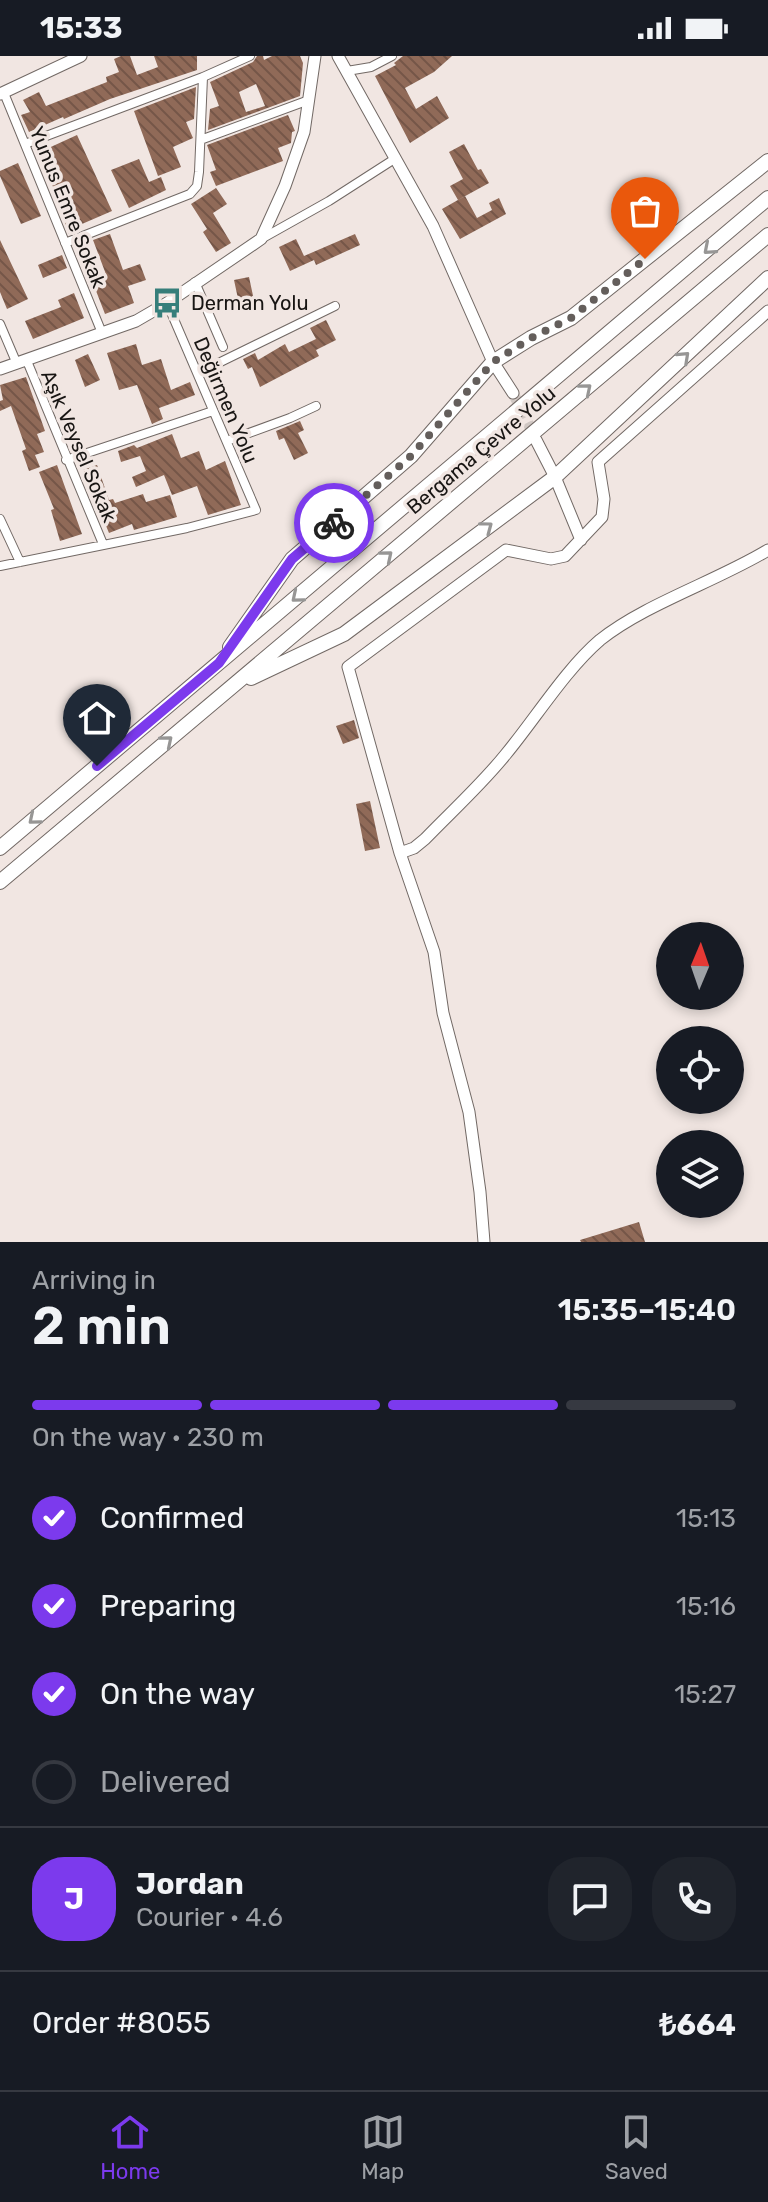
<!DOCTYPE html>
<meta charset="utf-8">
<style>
:root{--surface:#171b24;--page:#20242c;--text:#f1f3f6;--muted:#9ea1a6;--line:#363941;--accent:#7c3aed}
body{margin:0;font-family:Rubik,sans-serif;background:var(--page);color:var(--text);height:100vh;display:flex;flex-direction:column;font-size:30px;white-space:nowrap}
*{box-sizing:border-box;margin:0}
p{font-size:26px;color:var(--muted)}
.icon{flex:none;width:44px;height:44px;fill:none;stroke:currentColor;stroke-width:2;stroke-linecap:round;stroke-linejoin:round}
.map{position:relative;height:1186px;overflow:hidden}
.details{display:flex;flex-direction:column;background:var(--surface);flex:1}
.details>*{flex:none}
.needle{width:52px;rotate:2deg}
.tools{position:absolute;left:656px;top:866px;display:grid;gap:16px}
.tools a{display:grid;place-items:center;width:88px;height:88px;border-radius:50%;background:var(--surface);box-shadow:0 4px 12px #0003;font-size:40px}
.pin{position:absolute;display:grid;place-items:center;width:68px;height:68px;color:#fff;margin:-82px -34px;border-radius:50% 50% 50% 0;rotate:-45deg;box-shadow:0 0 8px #0007}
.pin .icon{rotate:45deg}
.courier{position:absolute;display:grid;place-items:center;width:80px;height:80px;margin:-40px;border:6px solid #7c3aed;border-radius:50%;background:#fff;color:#222;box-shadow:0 2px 10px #0007}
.head em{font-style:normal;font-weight:600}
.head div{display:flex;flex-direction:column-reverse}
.head{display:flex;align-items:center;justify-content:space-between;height:136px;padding:0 32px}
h1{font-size:52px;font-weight:600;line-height:60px}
.bar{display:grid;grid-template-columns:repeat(4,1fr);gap:12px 8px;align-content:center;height:96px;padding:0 32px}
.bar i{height:10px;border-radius:6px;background:var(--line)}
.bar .selected{background:var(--accent)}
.bar p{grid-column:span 4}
.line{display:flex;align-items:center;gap:20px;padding:0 32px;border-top:2px solid var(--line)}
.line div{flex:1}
.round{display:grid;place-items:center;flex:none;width:84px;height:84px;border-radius:32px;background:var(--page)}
ol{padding:0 32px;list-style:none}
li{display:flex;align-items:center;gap:24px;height:88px}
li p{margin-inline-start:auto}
li .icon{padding:8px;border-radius:50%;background:var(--accent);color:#fff;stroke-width:4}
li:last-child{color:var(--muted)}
li i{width:44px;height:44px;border:4px solid var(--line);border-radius:50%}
.status{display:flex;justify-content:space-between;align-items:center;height:56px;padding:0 40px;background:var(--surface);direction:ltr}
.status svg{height:22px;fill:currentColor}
.menu{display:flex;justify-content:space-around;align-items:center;height:112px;border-top:2px solid var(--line);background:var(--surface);font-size:22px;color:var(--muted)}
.menu a{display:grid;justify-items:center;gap:4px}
.menu .selected{color:var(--accent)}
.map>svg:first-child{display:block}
.building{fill:url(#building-back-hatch);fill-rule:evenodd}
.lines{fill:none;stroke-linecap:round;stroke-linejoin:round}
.secondary-tunnel{stroke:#d0c7c3;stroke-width:11;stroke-dasharray:11 5.5;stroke-linecap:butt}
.street-casing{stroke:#726965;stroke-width:10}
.secondary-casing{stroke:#726965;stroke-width:13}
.highway-casing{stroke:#726965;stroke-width:16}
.street{stroke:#fff;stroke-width:8}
.secondary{stroke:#fff;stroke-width:11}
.highway{stroke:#fff;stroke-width:14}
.oneway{stroke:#979695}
.done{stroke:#645e5b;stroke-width:8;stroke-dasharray:0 14.4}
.route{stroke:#7c3aed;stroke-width:10}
.labels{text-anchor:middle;stroke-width:7;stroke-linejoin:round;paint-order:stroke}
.street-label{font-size:20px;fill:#181513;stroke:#f1e6e2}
.poi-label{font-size:20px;fill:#181513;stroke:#f1e6e2;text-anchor:start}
</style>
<div class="status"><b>15:33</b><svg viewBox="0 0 49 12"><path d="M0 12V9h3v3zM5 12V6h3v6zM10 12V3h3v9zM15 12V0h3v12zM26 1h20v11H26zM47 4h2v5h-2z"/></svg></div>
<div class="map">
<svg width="768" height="1186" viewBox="0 0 768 1186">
<defs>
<pattern id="building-back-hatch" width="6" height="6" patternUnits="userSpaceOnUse" patternTransform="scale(2)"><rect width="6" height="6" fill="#906a58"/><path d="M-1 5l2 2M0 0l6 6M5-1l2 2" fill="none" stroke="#755648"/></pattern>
</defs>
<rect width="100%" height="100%" fill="#f1e6e2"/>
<!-- building -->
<path class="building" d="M121 0H130L137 19 158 11 154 0H197V14L110 43 64 63 63 61 29 76 21 59 30 56 23 44 39 36 46 50 107 26 106 21 119 16 114 3Z
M257 0H263L264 4 272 0H300L303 7 300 40 208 74 210 53 219 50 210 26 253 6ZM256 28 265 50 246 56 239 36Z
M403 0H452L434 16 405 32 416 53 437 40 449 62 410 87 375 20 396 9 394 7Z
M196 31 194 63 186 66 193 82 173 91 181 111 158 120 134 55Z
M288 59 295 75 292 76 291 87 278 92 283 105 216 130 210 116 216 114 207 89Z
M77 79 112 155 75 171 77 175 69 178 65 167 68 166 50 124 54 122 42 95Z
M464 88 478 114 481 113 489 127 458 144 450 130 463 123 449 96Z
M139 103 149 126 161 121 166 134 129 152 111 114Z
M18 107 41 160 21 168 0 120V115Z
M216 132 227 148 213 157 231 187 216 196 203 176 207 173 191 148Z
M465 140 477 162 492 154 489 147 499 142 506 158 460 183 442 153Z
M110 178 123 214 140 208 146 224 128 230 134 247 105 258 93 227 107 221 93 184Z
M355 178 360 189 316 209 314 204 290 215 279 191 296 183 304 200Z
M0 184 28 243 7 253 0 236Z
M62 199 67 212 43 222 38 209Z
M249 221 255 249 240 252 234 224Z
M74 237 84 262 33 283 25 265 61 251 58 244Z
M326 264 336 284 316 294 319 300 260 331 252 311 248 313 243 303 255 297 258 304 285 288 289 296 316 283 310 272Z
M136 288 142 309 161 303 171 334 190 326 195 339 159 352 163 363 152 368 137 329 119 334 107 297Z
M88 298 100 324 85 331 75 304Z
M26 321 45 375 37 378 44 396 35 399 40 411 29 415 22 395 26 393 11 350 0 355V345L3 344 0 329Z
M300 365 304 374 298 377 308 397 294 404 284 382 279 384 276 375Z
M172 378 181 402 199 395 206 414 225 405 241 449 208 459 197 430 172 439 164 419 136 431 132 421 146 415 140 400 121 406 118 395 134 389 137 392Z
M57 409 82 478 60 485 51 454 54 453 39 416Z
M97 409 109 444 113 443 115 447 143 438 146 446 170 439 177 461 134 474 132 468 109 477 83 414Z
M354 664 359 682 343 688 336 670Z
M370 745 380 792 365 795 356 748Z
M639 1166 645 1186H581L580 1184Z"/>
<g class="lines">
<!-- secondary-tunnel -->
<path class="secondary-tunnel" d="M513 337 536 383"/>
<!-- street casing -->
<g class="street-casing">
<path id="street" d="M347 15 371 11 392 0
M4 37 102 277
M203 83 309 44
M25 88 203 21 250 0
M263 182 329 145 396 102
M65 187 190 138 197 130 199 116 203 21
M195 226 223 291
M0 268 17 308
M27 305 103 488
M198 317 335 250
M227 385 290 362 316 350
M66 404 213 355
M0 463 20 506
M0 510 187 472 256 454 167 247"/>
</g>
<!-- secondary casing -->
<g class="secondary-casing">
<path id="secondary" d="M338 0 433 170 493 306 513 337
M0 38 81 0
M0 313 136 265 167 247 261 183 285 130 304 76 315 0
M536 384 555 421 581 484
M400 797 414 792 425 783C452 755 482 728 506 698 535 663 566 613 600 584 645 548 717 525 768 494
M484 1186 480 1136 469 1056 443 957 434 896 400 797 348 611 506 494 551 503 565 500 602 461 604 443 598 406 768 255"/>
</g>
<!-- highway casing -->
<g class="highway-casing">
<path id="highway" d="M230 591 292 503 411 400 493 306 531 282 571 262 768 105
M251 622 344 578 555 421 768 222
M0 792 768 142
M0 826 768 179"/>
</g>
<!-- street -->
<use href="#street" class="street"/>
<!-- secondary -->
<use href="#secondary" class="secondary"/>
<!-- highway -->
<use href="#highway" class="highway"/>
</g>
<!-- one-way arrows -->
<defs><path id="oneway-chevron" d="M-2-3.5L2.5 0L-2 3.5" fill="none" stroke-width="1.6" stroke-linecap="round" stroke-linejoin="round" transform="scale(2)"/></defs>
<g class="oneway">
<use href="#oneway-chevron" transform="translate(709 193) rotate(139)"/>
<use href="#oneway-chevron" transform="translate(684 301) rotate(-43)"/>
<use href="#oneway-chevron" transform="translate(586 333) rotate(-40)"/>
<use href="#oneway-chevron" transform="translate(487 471) rotate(-37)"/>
<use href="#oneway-chevron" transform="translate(387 500) rotate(-40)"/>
<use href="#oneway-chevron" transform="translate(297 541) rotate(140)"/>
<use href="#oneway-chevron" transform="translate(167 685) rotate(-40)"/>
<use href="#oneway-chevron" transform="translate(34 763) rotate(140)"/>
</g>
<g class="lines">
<!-- done -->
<path class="done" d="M334 467 411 400 493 306 531 282 571 262 645 203"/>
<!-- route -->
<path class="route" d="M97 710 219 607 292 503 334 467"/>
</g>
<!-- icons -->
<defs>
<g id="bus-bare" transform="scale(2.4)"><path d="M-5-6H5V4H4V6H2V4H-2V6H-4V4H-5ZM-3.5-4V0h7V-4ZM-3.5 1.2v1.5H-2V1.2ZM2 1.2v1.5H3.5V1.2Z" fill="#367e7a" stroke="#f1e6e2" stroke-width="2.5" paint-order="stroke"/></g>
</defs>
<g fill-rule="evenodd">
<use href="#bus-bare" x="167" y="247"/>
</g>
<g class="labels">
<!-- street labels -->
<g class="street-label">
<text transform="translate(68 151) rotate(68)" y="7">Yunus Emre Sokak</text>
<text transform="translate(226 344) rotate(67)" y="7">Değirmen Yolu</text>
<text transform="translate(79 390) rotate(67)" y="7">Aşık Veysel Sokak</text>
<text transform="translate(481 394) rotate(-40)" y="7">Bergama Çevre Yolu</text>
</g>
<!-- poi labels -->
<g class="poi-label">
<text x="191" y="254">Derman Yolu</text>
</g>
</g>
</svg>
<div class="tools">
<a><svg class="needle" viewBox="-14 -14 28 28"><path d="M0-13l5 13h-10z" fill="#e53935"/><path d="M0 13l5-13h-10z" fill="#9ea1a6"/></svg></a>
<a><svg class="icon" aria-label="locate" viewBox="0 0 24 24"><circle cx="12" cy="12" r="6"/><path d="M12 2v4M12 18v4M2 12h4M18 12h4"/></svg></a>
<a><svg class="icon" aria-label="layers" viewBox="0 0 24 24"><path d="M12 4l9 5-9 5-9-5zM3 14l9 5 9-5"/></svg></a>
</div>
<div class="pin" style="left:645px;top:203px;background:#ea580c"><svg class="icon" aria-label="bag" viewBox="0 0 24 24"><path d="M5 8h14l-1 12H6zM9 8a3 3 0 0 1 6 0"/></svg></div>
<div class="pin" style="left:97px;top:710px;background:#1f2937"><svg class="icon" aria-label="home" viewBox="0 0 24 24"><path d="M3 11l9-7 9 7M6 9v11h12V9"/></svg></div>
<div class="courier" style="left:334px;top:467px"><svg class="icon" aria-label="bike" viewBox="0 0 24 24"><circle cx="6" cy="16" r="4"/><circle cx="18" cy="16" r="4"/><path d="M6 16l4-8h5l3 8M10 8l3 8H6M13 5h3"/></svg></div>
</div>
<section class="details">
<div class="head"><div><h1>2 min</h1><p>Arriving in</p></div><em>15:35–15:40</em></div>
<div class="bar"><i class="selected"></i><i class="selected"></i><i class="selected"></i><i></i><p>On the way · 230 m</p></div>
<ol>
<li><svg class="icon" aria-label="check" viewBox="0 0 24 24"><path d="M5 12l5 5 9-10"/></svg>Confirmed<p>15:13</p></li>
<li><svg class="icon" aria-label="check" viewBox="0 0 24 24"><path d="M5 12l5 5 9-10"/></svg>Preparing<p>15:16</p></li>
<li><svg class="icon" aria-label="check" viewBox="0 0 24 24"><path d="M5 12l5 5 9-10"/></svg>On the way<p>15:27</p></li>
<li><i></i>Delivered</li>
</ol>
<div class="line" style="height:144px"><b class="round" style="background:var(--accent);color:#fff">J</b><div><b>Jordan</b><p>Courier · 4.6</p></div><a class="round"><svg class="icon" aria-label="chat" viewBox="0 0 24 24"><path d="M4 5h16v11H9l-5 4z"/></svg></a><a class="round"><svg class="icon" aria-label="phone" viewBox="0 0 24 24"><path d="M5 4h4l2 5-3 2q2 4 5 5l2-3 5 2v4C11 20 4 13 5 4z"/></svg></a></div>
<div class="line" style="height:104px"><div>Order #8055</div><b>₺664</b></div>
</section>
<nav class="menu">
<a class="selected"><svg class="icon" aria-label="home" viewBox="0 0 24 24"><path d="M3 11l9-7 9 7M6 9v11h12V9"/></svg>Home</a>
<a><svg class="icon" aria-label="map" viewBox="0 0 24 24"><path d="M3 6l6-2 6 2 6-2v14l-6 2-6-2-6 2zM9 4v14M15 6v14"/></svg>Map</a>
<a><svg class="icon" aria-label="saved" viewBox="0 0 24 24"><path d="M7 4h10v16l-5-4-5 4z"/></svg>Saved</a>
</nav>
